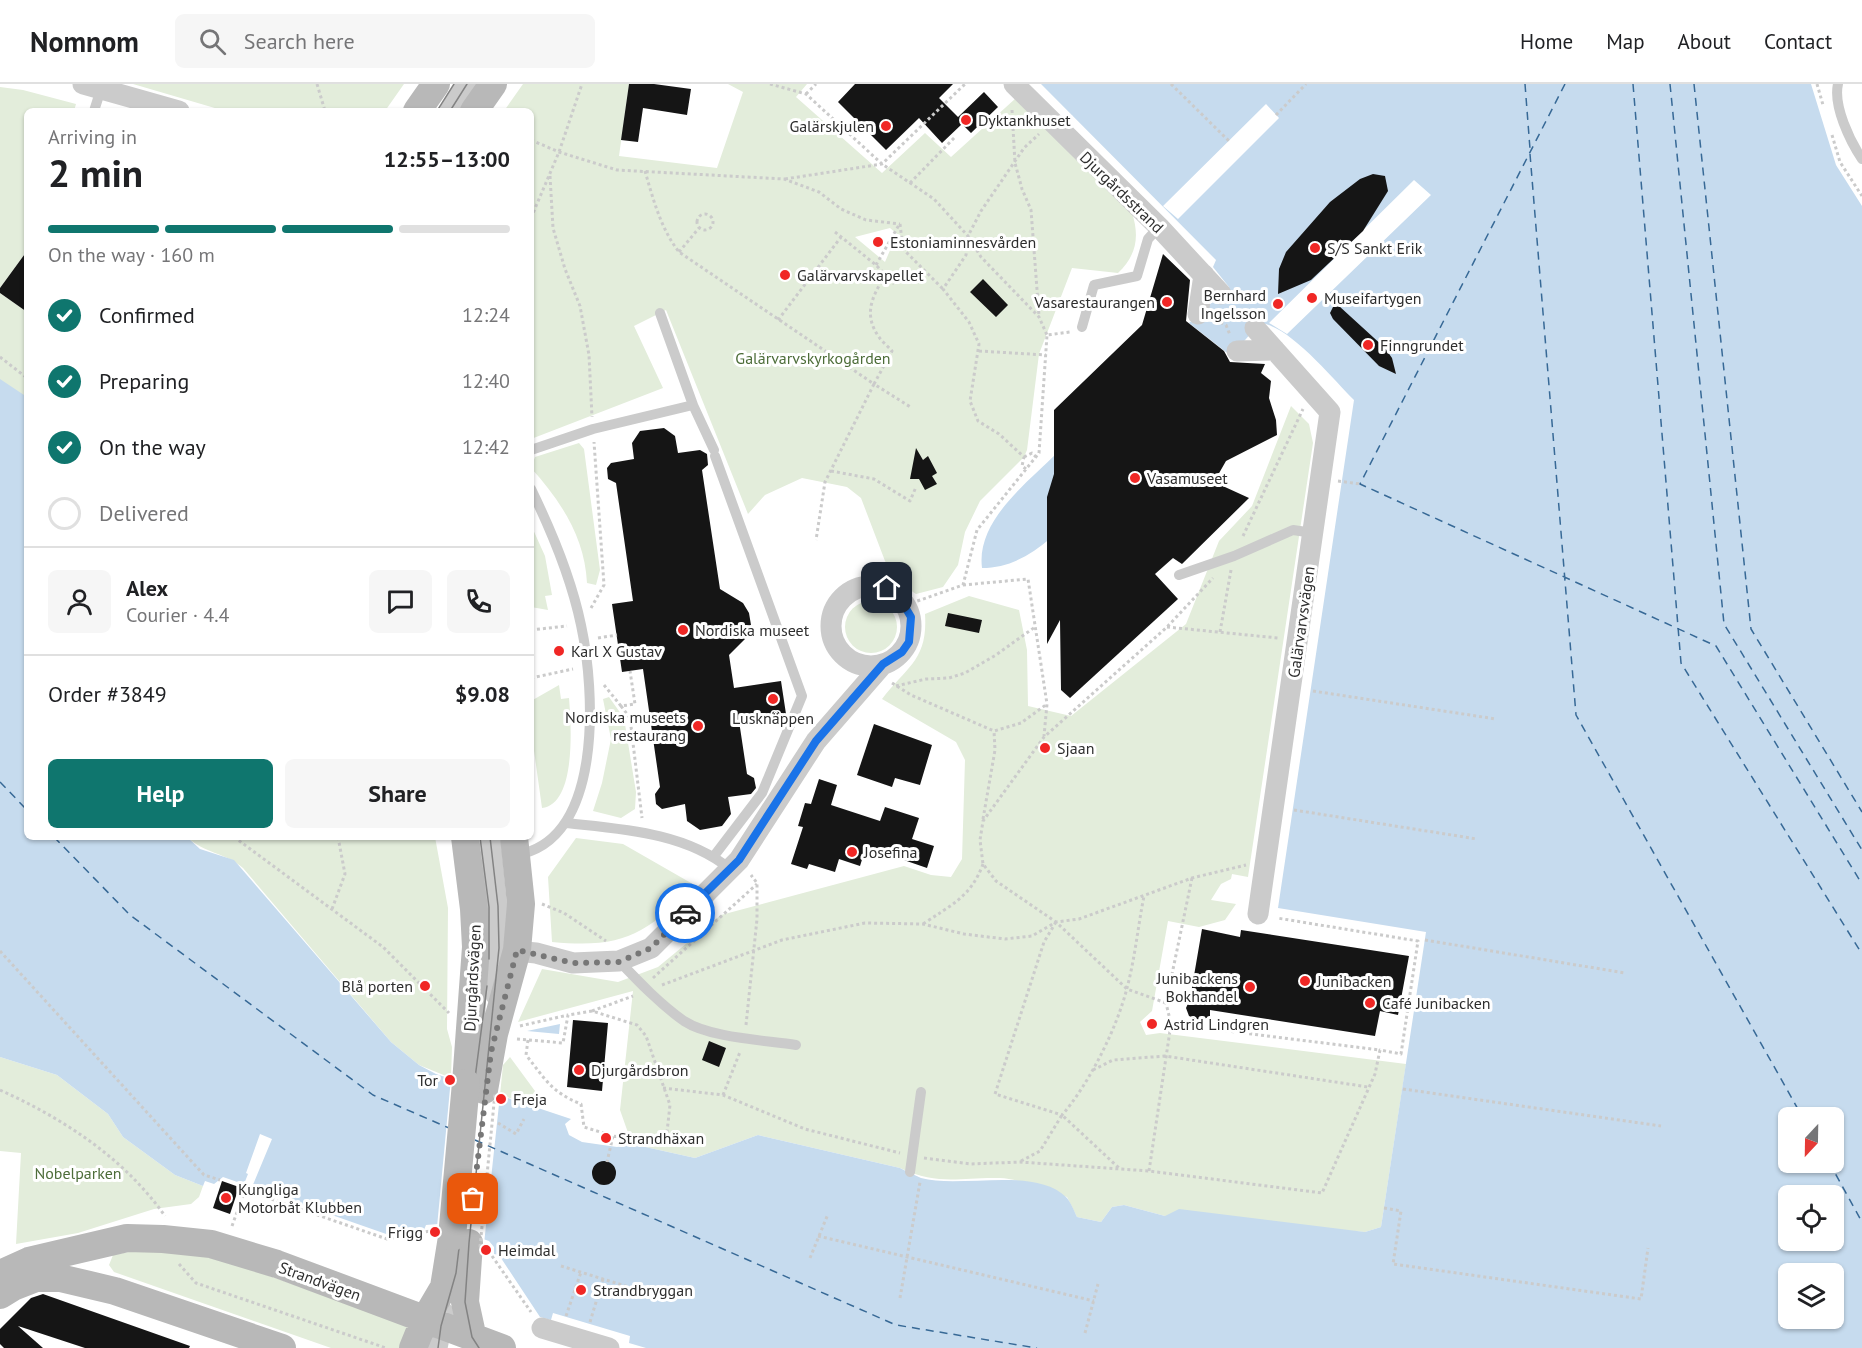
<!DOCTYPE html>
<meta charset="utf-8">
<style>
:root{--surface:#fff;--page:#f6f6f6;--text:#202124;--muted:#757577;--line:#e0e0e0;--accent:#0f766e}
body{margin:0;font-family:"PT Sans",sans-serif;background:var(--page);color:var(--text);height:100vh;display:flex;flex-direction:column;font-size:22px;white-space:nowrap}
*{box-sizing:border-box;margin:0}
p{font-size:20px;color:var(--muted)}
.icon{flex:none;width:33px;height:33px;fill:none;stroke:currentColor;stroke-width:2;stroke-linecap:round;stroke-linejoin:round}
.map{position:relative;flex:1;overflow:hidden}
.panel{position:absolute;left:24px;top:24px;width:510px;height:732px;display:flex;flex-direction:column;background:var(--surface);border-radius:9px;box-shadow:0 2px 4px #0004}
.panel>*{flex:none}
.needle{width:39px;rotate:202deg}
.tools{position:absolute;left:1778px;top:1023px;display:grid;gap:12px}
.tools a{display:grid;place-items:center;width:66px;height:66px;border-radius:9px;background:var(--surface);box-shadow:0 2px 4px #0004;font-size:30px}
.pin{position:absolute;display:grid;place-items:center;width:51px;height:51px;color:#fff;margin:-26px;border-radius:12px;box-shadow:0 3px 9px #0006}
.courier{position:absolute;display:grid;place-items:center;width:60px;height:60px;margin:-30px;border:4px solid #1a73e8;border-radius:50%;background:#fff;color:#222;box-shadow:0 2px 8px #0007}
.headline em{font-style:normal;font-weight:700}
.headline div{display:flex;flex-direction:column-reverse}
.headline{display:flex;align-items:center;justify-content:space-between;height:102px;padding:0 24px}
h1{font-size:39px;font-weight:700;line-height:45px}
.bar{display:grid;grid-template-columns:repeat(4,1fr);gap:9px 6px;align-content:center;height:72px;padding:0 24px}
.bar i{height:8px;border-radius:4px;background:var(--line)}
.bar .current{background:var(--accent)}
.bar p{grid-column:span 4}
.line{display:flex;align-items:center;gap:15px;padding:0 24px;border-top:2px solid var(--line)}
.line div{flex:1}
.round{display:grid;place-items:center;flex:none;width:63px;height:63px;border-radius:9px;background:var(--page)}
ol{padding:0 24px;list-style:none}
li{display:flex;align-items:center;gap:18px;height:66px}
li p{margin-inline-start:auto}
li .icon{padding:6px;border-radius:50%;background:var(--accent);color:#fff;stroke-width:4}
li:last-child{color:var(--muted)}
li i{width:33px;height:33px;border:3px solid var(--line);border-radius:50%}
.cta{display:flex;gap:12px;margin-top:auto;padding:12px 24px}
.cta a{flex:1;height:69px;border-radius:9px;background:var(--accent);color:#fff;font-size:24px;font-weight:700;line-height:69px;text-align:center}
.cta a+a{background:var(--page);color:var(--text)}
header{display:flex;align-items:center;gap:36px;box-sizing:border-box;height:84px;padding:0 30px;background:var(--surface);border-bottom:2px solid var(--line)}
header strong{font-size:28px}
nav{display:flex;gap:33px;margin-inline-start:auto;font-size:21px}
.search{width:420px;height:54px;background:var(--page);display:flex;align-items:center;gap:15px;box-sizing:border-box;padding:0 21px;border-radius:9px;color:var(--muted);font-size:22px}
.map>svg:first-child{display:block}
.green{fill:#e3eddb;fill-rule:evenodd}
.water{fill:#c6dbee;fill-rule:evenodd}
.pier{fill:#fff}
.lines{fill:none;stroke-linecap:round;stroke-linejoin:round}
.ferry{stroke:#376996;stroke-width:1.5;stroke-dasharray:8 6;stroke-linecap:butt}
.building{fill:#151515}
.path{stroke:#cbcbcb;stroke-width:3;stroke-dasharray:3 3;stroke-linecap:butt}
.lane{stroke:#cbcbcb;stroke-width:10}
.street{stroke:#cbcbcb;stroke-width:21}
.secondary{stroke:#b8b8b8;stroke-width:28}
.tram{stroke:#838383;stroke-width:1.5}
.path-bridge{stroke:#cbcbcb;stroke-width:3;stroke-dasharray:3 3;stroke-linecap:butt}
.secondary-bridge{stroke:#b8b8b8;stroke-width:28}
.done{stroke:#777;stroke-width:6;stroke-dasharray:0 10.8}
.route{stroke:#1a73e8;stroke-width:8}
.poi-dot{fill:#f02725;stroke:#fff;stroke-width:2}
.labels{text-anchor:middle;stroke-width:6;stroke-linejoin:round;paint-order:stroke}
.poi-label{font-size:16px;fill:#2e2e2e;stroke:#fff;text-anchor:start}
.street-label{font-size:16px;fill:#2e2e2e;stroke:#fff}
.park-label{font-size:16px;fill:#4d6d39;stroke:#fff}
</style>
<header>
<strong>Nomnom</strong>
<div class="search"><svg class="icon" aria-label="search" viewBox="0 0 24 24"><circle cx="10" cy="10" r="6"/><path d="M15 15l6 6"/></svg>Search here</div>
<nav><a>Home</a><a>Map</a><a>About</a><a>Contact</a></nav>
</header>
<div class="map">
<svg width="1862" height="1264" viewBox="0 0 1862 1264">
<rect width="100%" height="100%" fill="#fff"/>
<!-- green -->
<path class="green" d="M133 0H404L385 27H225Z
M523 0H629L619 72 717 84 743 8 728 0H807L796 13 882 89 925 49 951 73 1016 14 1132 129C1140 153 1136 172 1118 189L1072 184 1039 270 1027 366 1024 373 980 417 965 448 958 481 943 503 916 510 900 499 885 477 861 414 847 403 802 394 765 411 748 430 666 226 634 242 663 304 531 355V27H504ZM890 144 897 150 885 178 855 153Z
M0 3 23 6 76 20 74 27H27V167L0 204Z
M0 209 27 228V316L0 297Z
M1291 322 1309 340 1313 359 1248 793 1232 790 1231 795 1221 800 1211 816 1236 820 1225 836 1199 843 1168 837 1152 927 1140 938 1146 951 1160 949 1406 980 1381 1143 1365 1148 1165 1132 1124 1121 1112 1123 1101 1138 1077 1133 1067 1113C1046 1107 1021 1095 1000 1094 960 1093 939 1102 900 1084L758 1051 695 1074 632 1060 620 1026 633 907 518 938 542 885 618 898 658 883 721 831 904 782 931 791 951 793 962 775 965 676 956 658 882 615C907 582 928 576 925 530L969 512 1019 526 1027 566 1028 622 1071 632 1186 540 1219 457 1252 422Z
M579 359 584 365 600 486 596 501 587 499C585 454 561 417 531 384L535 373Z
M531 441 545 472 552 511 545 512 548 526 531 523Z
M845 543a26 26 0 1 1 52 0a26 26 0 1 1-52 0Z
M559 601 561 615 569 614C571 639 577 720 542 724L531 645V617Z
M609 613 624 634 636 708 635 725 621 734 593 727 602 699 611 655 603 615Z
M187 753H435L448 824 447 945 452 963 451 994 419 981 391 958 243 784C225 768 205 770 187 753Z
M576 754 623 760 698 803C642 849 627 865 552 858L548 793Z
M0 973 57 991 108 1030 123 1053 175 1091 203 1102 199 1113 191 1120 154 1125 78 1149 16 1160 21 1069 0 1067Z
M510 973 535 1007 530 1020 500 1011 503 981Z
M176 1159 406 1240 409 1246 402 1264H331L114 1188 109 1181 113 1171Z"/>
<!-- water -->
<path class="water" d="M1041 0H1811L1836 81 1862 122V1264H646L629 1259 630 1252 553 1229 551 1236 540 1233 499 1171 494 1170V1163L489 1157 438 1140 426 1141 424 1146 389 1151 223 1093 214 1100 205 1097 203 1102 175 1091 123 1053 108 1030 57 991 0 973V295L27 313V753H187L200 765 234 776 391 958 419 981 436 990 571 1035 565 1040 569 1051 582 1058 617 1063 632 1060 695 1074 758 1051 900 1084C906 1087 914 1091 921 1094 960 1105 1034 1082 1066 1113 1071 1118 1074 1127 1077 1133L1101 1138 1112 1123 1124 1121 1165 1132 1179 1125 1365 1148 1381 1143 1426 848 1278 824 1354 316C1333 295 1289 241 1260 239L1231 272 1189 239 1229 203 1213 183 1216 176ZM1788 1034H1833V1078H1788ZM1788 1112H1833V1156H1788ZM1788 1190H1833V1234H1788Z
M1057 369 1096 410C1064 441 1031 484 982 484 976 437 1027 399 1057 369Z
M560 940 559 950 527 947Z"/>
<!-- pier -->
<path class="pier" d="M1266 20 1279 34 1178 135 1163 122Z
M1414 96 1431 111 1287 250 1269 239Z
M451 994 500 1011 484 1160 437 1143Z
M260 1050 272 1055 252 1103 244 1100 248 1090 246 1089Z"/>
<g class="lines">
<!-- ferry -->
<path class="ferry" d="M1525 0 1530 65
M1565 0 1360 400 1716 562 1862 800
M1633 0 1681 579 1862 870
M1670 0 1724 540 1862 766
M1694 0 1751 545 1862 728
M1530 70 1576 631 1803 1034
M0 698 27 726
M54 753 130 831 373 1011 449 1044
M475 1056 896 1241 1037 1264
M1829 1078 1862 1138"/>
</g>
<!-- building -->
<path class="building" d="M629 0H654L691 5 687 31 643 24 638 58 621 56Z
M855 0H953L939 14 958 33 984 8 998 23 971 49 962 40 942 59 919 34 886 66 838 18Z
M1373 90 1385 92 1388 107 1363 147 1311 196 1278 210 1279 185 1286 168 1330 118 1360 95Z
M27 167V228L0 209V204Z
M1163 170 1190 196 1186 237 1224 267 1230 278 1265 280 1261 289 1271 297 1269 314 1276 336 1277 351 1226 377 1214 398 1249 414 1182 480 1173 474 1155 490 1178 515 1070 614 1061 606 1060 536 1047 560V413L1054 390V326L1142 241Z
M983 195 1008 221 996 233 970 208Z
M1339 222 1385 264 1392 274 1396 290 1379 282 1333 235 1330 229 1333 223Z
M664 344 675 352 678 369 700 366 707 370 708 381 702 386 720 505 743 519 749 529 751 541 748 552 729 571 734 604 781 597 786 630 739 637 747 690 754 694 756 704 751 710 728 713 731 730 722 742 700 746 687 737 685 720 662 725 656 720 655 710 660 703 643 585 622 588 612 520 633 517 616 399 608 395 607 384 611 379 634 375 632 359 640 347Z
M916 364 923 376 928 372 937 389 932 392 937 400 925 406 919 395H910Z
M948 529 982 536 979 549 945 542Z
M874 640 932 661 920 701 895 694 892 703 857 691Z
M819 695 837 701 831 721 880 737 885 723 919 734 912 755 934 762 927 784 866 763 860 782 839 775 835 788 809 780 807 785 791 780 803 743 798 742 805 719 811 720Z
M1202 845 1240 853 1241 846 1409 872 1398 931 1380 927 1375 952 1210 926V933L1199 936 1189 932 1186 924 1190 915Z
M573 936 608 939 602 1007 567 1003Z
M709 957 726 964 719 983 702 976Z
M592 1089a12 12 0 1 1 24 0a12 12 0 1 1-24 0Z
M222 1097 239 1103 230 1130 213 1124Z
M43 1210 190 1262 189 1264H85L18 1242 43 1264H4L0 1260V1245L31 1214Z"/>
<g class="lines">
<!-- path -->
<path class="path" d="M317 0 325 27
M770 0 806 10 882 80 934 115 968 152 981 173 1039 233 1047 251
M1171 0 1230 58
M1817 0 1823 21
M806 10 816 0
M1012 26 1015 79 1022 105 1031 126 1039 232
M1276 31 1306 0
M1832 51 1840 78 1862 112
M531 56 559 68 617 86 784 95 819 108 841 125 866 136 900 140
M645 87C653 115 661 145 679 168L874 300 825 398 816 456
M550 92 553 144 565 185 580 222 589 271 592 333
M785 95 882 80 965 0
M910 99 956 52
M697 138a8 8 0 1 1 16 0a8 8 0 1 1-16 0Z
M531 134 559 68 582 0
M900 140 903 165 943 205
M835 148 876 181 894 200
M679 168 699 144
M876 181 899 141
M885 192C872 212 863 231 879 253 882 258 888 262 892 267L874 300 912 324
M1233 222 1244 232
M778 236 841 153
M1215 236 1226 241 1230 251
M979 267 1046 271
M0 273 27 294
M1024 373 1032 369 1036 373
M1026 385 1022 382 1024 373 999 350 978 337 970 317 979 260 969 238 943 205 966 171 968 152 981 127 1024 64 1039 50
M831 387 874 395 910 417 916 403
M1338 397 1360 400
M1243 452 1303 325
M963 501 1028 495 1047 620 1044 652
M906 521 963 501 977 446 1039 369 1047 251 1070 248
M591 524 604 501 594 358
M1167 543 1278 554
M531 546 567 542
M1220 548 1231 486
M598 554 617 551
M531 594 573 585
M892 599 911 611 994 647 1021 639 1047 620
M604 601 621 622 635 620 630 587
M896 602 926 595 949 594 965 589 996 571 1035 543
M1313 607 1496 635
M621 622 630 634 642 734
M1294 726 1477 755
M983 735 995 666 994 647
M234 753 383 863 449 929
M1192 794 1166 919 1171 940 1380 966
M542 820 564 829 606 857
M332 825 345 790 338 753
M1056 838 1044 858 995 1010 1062 1031C1089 1000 1117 944 1127 904 1135 874 1138 842 1144 812
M923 840C951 821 971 813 983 780
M1425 856 1625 889
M0 867 204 1091 220 1096
M653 894 757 800
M662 901 782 856 865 839 923 840 964 850 1005 855 1032 852 1056 838 1079 835 1192 794 1246 781
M1166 919 1127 905 1056 838 996 797 983 780 980 756 983 737 1044 653 1167 543 1213 494
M592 927 633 912
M746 941 757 835V799L751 791
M520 942 568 931
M517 955 563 959 568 931 592 927 637 941 646 952 670 1021 667 1048 640 1056 613 1052
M528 956 526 971C546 996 551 1008 581 1020L584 1043 613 1052 607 1078
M1093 986 1113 976 1165 972 1368 1003
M663 1004 723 1011 805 1045 900 1069
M1403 1005 1661 1042
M0 1006C64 1035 124 1074 165 1132
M723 1011 740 968
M498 1039 516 1050 524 1035
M924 1074 971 1080 1020 1078 1149 1087 1322 1109 1375 990 1380 966 1401 970 1418 857 1277 834
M1021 1077 1040 1067 1062 1031 1120 1085
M1149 1087 1171 940
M1384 1124 1401 1127 1393 1180 1641 1215 1648 1164
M232 1142 245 1106 387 1155 430 1147
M818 1152 1094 1217
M492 1172 531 1228
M810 1174 828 1130
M179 1180 196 1199 386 1264
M561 1182 648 1209
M900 1214 920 1098
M566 1232 581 1188
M590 1238 603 1195
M1085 1249 1098 1200"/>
<!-- lane -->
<path class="lane" d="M1838 0C1833 22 1850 57 1862 75
M94 27 101 5
M1082 243 1094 201 1137 192 1148 155 1159 143
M693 321 714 366
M531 366 593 345 693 321 660 229
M1179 491 1234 472 1293 446 1313 449
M566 739C621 745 685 748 730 785
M516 771C604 757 595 606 581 541 571 493 552 448 531 405
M714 772 762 709 802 612 715 372
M619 877C639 898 660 920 684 937 710 954 764 956 796 961
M910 1088 921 1008"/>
<!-- street -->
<path class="street" d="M83 0 179 27
M1014 0 1159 143 1221 210
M450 27 467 0
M1198 230 1204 191
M1255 244 1330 328 1258 830
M1237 267 1275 266
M831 542a40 40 0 1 1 80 0a40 40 0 1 1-80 0Z
M490 753 499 846 495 910
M476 863 536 869 573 879 619 877 651 864 739 776 816 657 883 580
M542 1244 609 1264
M437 1264 444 1229"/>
<!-- secondary -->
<path class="secondary" d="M417 27 436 0
M474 27 493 0
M465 753 474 825 476 863 466 999
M484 1006 494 950 517 866 521 820 514 753
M469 1159 465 1218 475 1264
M0 1190 29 1177 127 1154 163 1155 211 1160 277 1180 502 1264
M0 1211 13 1203 36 1194H60L115 1207 282 1264
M413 1264 424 1237 444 1203 452 1153"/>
<!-- tram -->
<path class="tram" d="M437 27 454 0
M450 27 467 0
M480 753 489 823V875
M438 1264 441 1242 456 1189 460 1156 474 1002 487 902
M479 1264 472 1253 465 1218 469 1159 499 864 498 822 490 753"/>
<!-- path-bridge -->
<path class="path-bridge" d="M480 1163 495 1009"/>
<!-- secondary-bridge -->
<path class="secondary-bridge" d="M452 1153 466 999"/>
</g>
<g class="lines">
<!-- done -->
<path class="done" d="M473 1115 491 968 517 866 573 879 619 878 651 864 685 829"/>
<!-- route -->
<path class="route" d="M685 829 739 776 816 657 883 580 902 568 909 558 911 533 898 511 887 504"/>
</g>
<!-- markers -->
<g class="poi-dot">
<circle cx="966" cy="36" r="6"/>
<circle cx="886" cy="42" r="6"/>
<circle cx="878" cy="158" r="6"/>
<circle cx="1315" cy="164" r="6"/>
<circle cx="785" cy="191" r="6"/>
<circle cx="1312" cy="214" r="6"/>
<circle cx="1167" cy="218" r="6"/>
<circle cx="1278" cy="220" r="6"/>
<circle cx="1368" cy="261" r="6"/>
<circle cx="1135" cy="394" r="6"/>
<circle cx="683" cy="546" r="6"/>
<circle cx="559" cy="567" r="6"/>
<circle cx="773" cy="615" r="6"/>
<circle cx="698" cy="642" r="6"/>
<circle cx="1045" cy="664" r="6"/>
<circle cx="852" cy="768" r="6"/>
<circle cx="1305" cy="897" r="6"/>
<circle cx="425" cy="902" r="6"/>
<circle cx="1250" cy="903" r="6"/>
<circle cx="1370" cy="919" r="6"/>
<circle cx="1152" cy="940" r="6"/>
<circle cx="579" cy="986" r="6"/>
<circle cx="450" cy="996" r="6"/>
<circle cx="501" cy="1015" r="6"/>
<circle cx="606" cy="1054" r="6"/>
<circle cx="226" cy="1114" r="6"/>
<circle cx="435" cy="1148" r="6"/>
<circle cx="486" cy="1166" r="6"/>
<circle cx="581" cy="1206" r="6"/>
</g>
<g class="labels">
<!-- poi labels -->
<g class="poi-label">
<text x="978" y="42">Dyktankhuset</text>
<text x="874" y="48" text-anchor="end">Galärskjulen</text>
<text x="890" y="164">Estoniaminnesvården</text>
<text x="1327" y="170">S/S Sankt Erik</text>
<text x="797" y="197">Galärvarvskapellet</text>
<text x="1266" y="217" text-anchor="end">Bernhard<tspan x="1266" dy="18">Ingelsson</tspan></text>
<text x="1324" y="220">Museifartygen</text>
<text x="1155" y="224" text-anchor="end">Vasarestaurangen</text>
<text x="1380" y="267">Finngrundet</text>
<text x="1147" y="400">Vasamuseet</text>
<text x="695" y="552">Nordiska museet</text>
<text x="571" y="573">Karl X Gustav</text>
<text x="686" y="639" text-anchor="end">Nordiska museets<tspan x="686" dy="18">restaurang</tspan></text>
<text x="773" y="640" text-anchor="middle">Lusknäppen</text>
<text x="1057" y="670">Sjaan</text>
<text x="864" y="774">Josefina</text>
<text x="1238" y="900" text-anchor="end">Junibackens<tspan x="1238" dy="18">Bokhandel</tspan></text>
<text x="1317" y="903">Junibacken</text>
<text x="413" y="908" text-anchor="end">Blå porten</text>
<text x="1382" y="925">Café Junibacken</text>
<text x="1164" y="946">Astrid Lindgren</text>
<text x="591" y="992">Djurgårdsbron</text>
<text x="438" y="1002" text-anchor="end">Tor</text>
<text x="513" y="1021">Freja</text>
<text x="618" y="1060">Strandhäxan</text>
<text x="238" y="1111">Kungliga<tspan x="238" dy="18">Motorbåt Klubben</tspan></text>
<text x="423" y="1154" text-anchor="end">Frigg</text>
<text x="498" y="1172">Heimdal</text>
<text x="593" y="1212">Strandbryggan</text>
</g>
<!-- street labels -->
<g class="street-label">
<text transform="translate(1122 108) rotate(44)" y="6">Djurgårdsstrand</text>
<text transform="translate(1301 538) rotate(-82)" y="6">Galärvarvsvägen</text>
<text transform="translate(472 894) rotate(-87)" y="6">Djurgårdsvägen</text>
<text transform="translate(320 1197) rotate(20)" y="6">Strandvägen</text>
</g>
<!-- park labels -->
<g class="park-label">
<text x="813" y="280">Galärvarvskyrkogården</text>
<text x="78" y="1095">Nobelparken</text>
</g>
</g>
</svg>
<div class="tools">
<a><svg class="needle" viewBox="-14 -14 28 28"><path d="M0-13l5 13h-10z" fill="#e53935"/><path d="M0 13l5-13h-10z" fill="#757577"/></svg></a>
<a><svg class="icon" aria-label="locate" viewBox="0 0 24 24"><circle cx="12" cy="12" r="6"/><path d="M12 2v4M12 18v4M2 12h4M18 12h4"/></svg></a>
<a><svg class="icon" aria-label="layers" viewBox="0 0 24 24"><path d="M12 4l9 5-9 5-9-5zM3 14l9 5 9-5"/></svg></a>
</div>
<div class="pin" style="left:473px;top:1115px;background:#ea580c"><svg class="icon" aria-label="bag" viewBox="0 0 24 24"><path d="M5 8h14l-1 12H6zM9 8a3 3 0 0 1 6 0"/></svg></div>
<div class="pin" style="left:887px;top:504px;background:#1f2937"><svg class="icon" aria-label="home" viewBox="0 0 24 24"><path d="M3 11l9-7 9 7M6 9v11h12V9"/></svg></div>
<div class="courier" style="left:685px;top:829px"><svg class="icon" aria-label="car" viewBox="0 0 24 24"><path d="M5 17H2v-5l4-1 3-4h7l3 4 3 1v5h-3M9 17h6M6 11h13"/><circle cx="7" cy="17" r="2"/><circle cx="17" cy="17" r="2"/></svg></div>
<section class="panel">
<div class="headline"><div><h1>2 min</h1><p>Arriving in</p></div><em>12:55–13:00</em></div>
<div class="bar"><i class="current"></i><i class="current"></i><i class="current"></i><i></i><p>On the way · 160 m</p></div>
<ol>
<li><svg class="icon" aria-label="check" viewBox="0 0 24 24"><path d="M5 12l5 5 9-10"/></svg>Confirmed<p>12:24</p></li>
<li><svg class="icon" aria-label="check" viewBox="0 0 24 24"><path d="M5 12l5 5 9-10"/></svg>Preparing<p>12:40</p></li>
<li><svg class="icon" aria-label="check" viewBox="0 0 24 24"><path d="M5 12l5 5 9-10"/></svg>On the way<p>12:42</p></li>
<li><i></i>Delivered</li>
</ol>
<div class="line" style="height:108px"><a class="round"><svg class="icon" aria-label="person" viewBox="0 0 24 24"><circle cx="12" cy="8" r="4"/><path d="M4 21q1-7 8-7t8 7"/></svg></a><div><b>Alex</b><p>Courier · 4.4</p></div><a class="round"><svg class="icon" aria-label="chat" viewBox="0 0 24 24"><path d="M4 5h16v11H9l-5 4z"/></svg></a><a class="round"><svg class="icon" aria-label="phone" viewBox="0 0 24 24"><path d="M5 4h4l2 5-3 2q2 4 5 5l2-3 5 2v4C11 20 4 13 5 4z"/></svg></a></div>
<div class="line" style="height:78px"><div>Order #3849</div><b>$9.08</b></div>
<div class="cta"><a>Help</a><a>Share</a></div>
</section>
</div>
